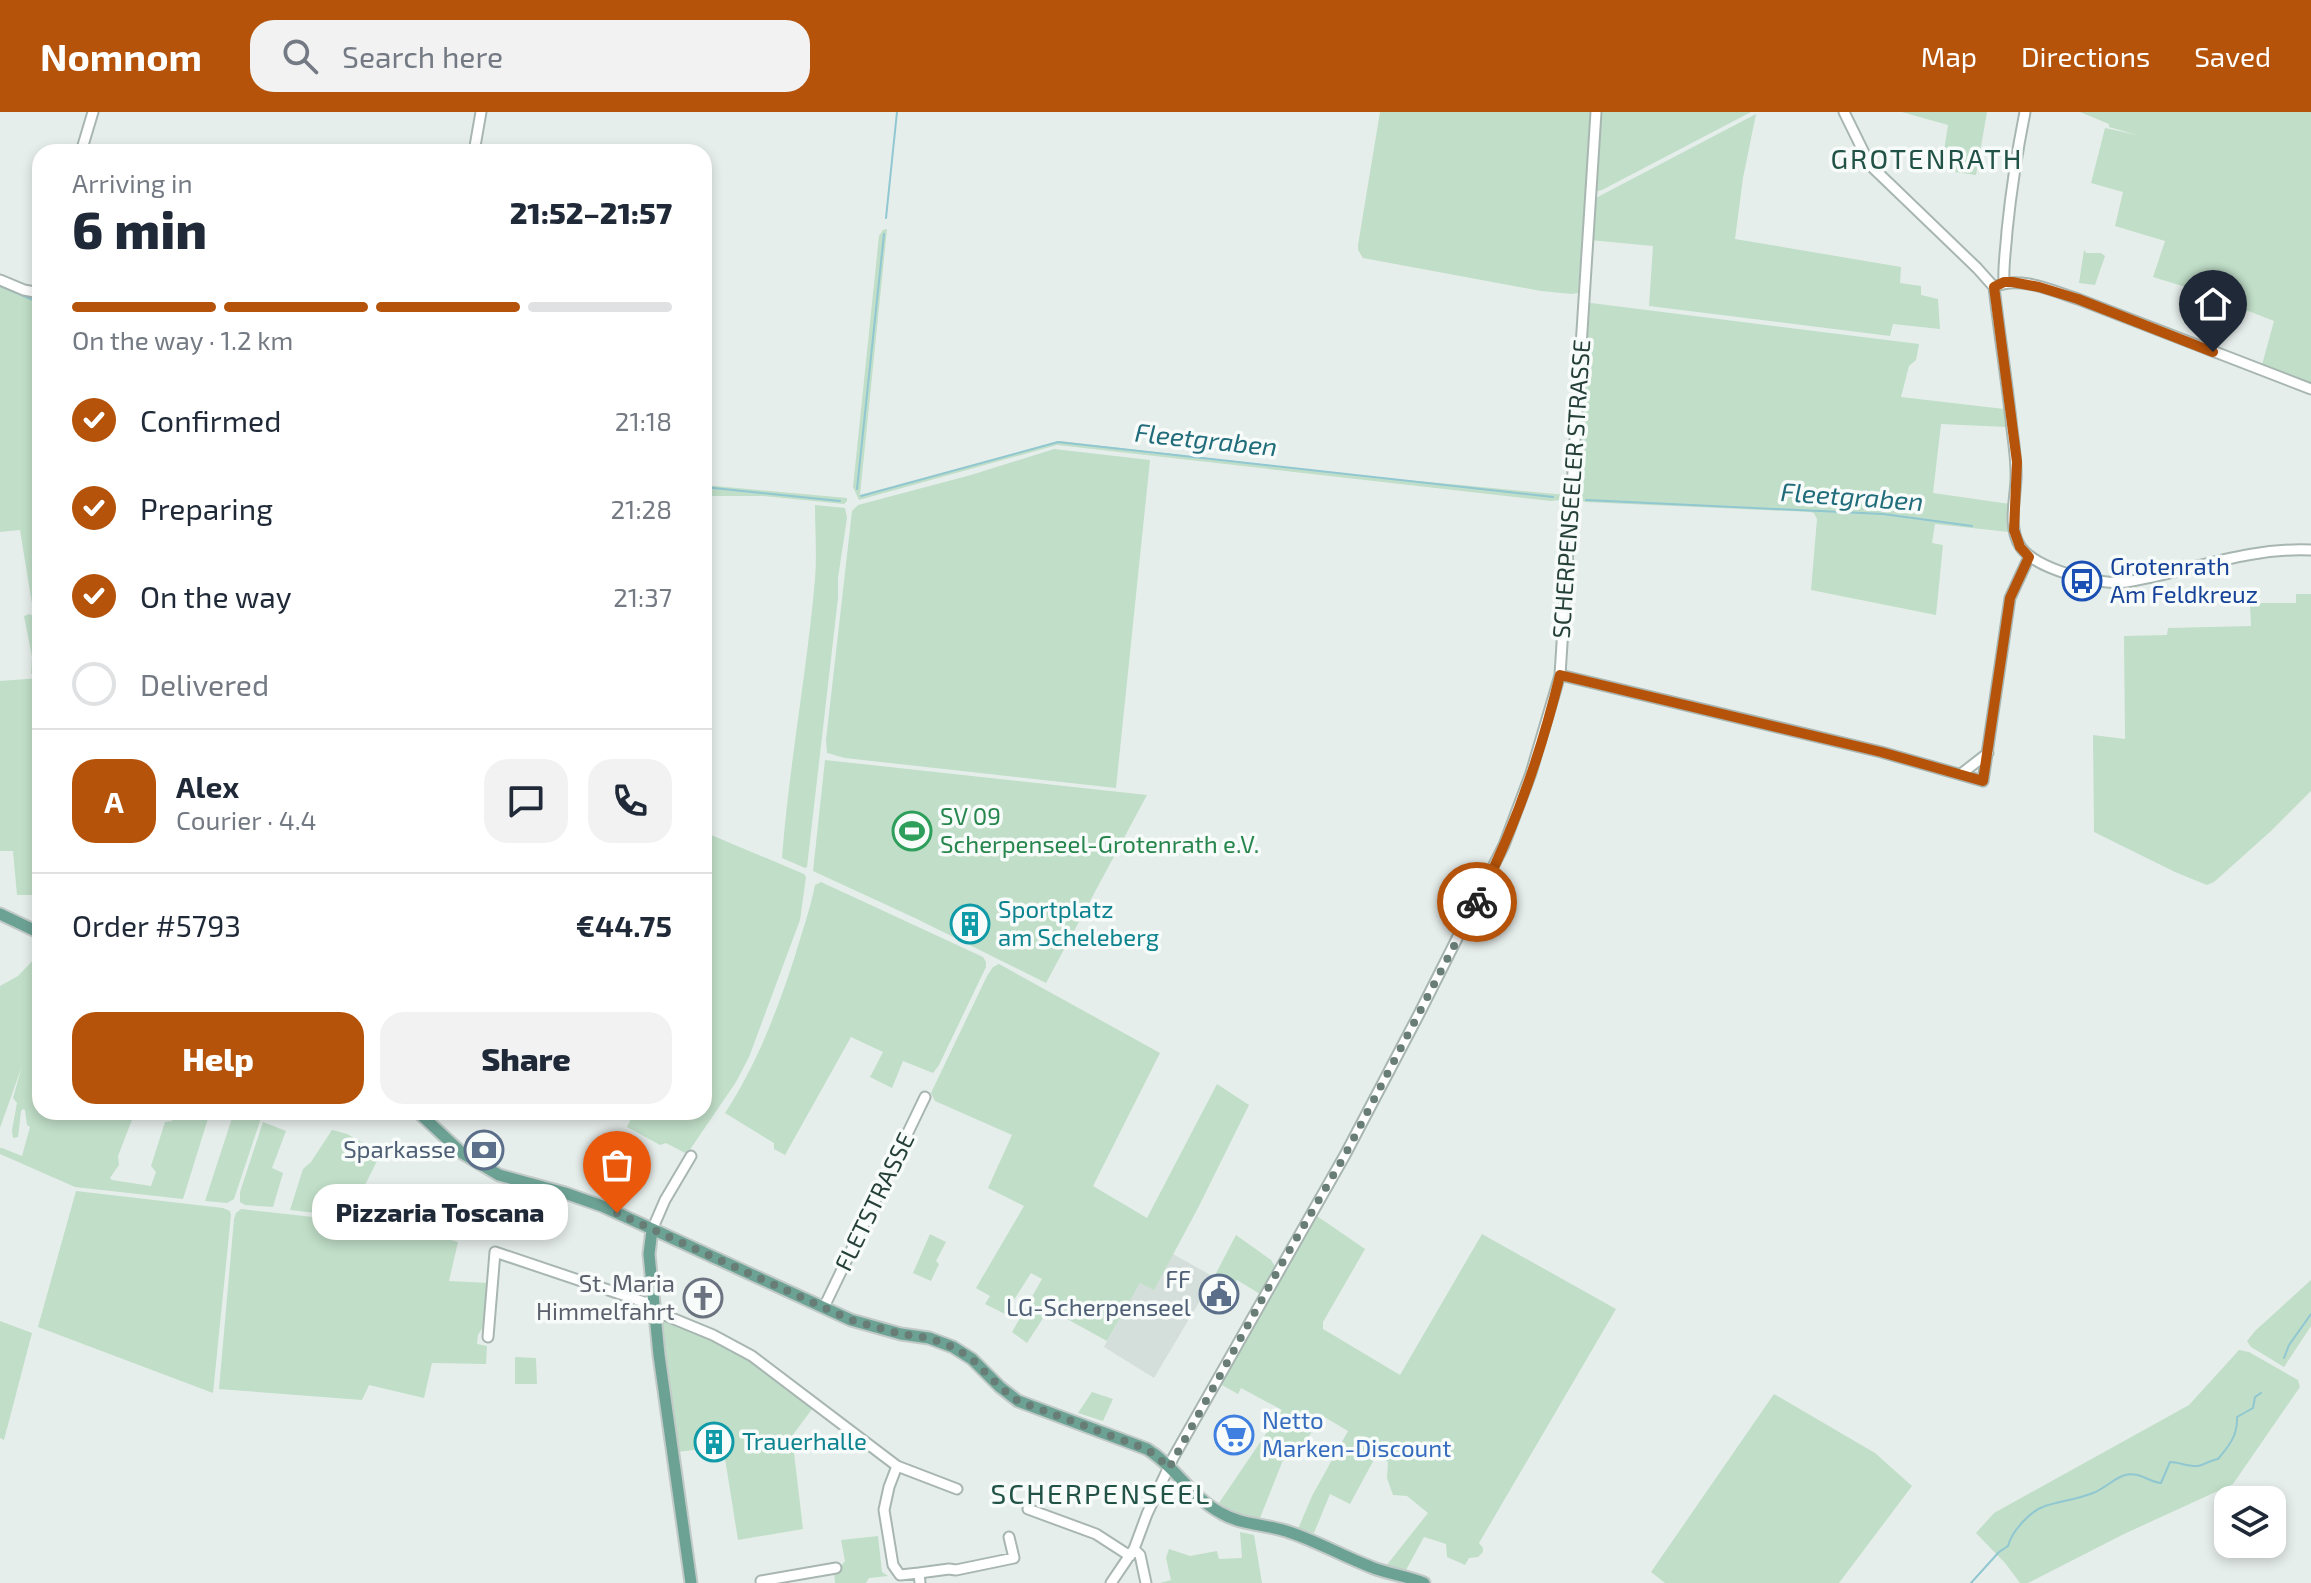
<!DOCTYPE html>
<meta charset="utf-8">
<style>
:root{--surface:#fff;--page:#f2f2f3;--text:#1f2937;--muted:#747a83;--line:#e0e1e3;--accent:#b45309}
body{margin:0;font-family:"Exo 2",sans-serif;background:var(--page);color:var(--text);height:100vh;display:flex;flex-direction:column;font-size:30px;white-space:nowrap}
*{box-sizing:border-box;margin:0}
p{font-size:26px;color:var(--muted)}
.icon{flex:none;width:44px;height:44px;fill:none;stroke:currentColor;stroke-width:2;stroke-linecap:round;stroke-linejoin:round}
.map{position:relative;flex:1;overflow:hidden}
.panel{position:absolute;left:32px;top:32px;width:680px;height:976px;display:flex;flex-direction:column;background:var(--surface);border-radius:24px;box-shadow:0 4px 12px #0003}
.panel>*{flex:none}
.buttons{position:absolute;left:2214px;top:1374px;display:grid;gap:16px}
.buttons a{display:grid;place-items:center;width:72px;height:72px;border-radius:16px;background:var(--surface);box-shadow:0 4px 12px #0003;font-size:40px}
.pin{position:absolute;display:grid;place-items:center;width:68px;height:68px;color:#fff;margin:-82px -34px;border-radius:50% 50% 50% 0;rotate:-45deg;box-shadow:0 0 8px #0007}
.pin .icon{rotate:45deg}
.courier{position:absolute;display:grid;place-items:center;width:80px;height:80px;margin:-40px;border:6px solid #b45309;border-radius:50%;background:#fff;color:#222;box-shadow:0 2px 10px #0007}
.bubble{position:absolute;height:56px;border-radius:24px;background:var(--surface);box-shadow:0 4px 12px #0003;font-size:26px;font-weight:800;line-height:56px;text-align:center}
.overview em{font-style:normal;font-weight:800}
.overview div{display:flex;flex-direction:column-reverse}
.overview{display:flex;align-items:center;justify-content:space-between;height:136px;padding:0 40px}
h1{font-size:52px;font-weight:800;line-height:60px}
.bar{display:grid;grid-template-columns:repeat(4,1fr);gap:12px 8px;align-content:center;height:96px;padding:0 40px}
.bar i{height:10px;border-radius:6px;background:var(--line)}
.bar .selected{background:var(--accent)}
.bar p{grid-column:span 4}
.line{display:flex;align-items:center;gap:20px;padding:0 40px;border-top:2px solid var(--line)}
.line div{flex:1}
.round{display:grid;place-items:center;flex:none;width:84px;height:84px;border-radius:24px;background:var(--page)}
ol{padding:0 40px;list-style:none}
li{display:flex;align-items:center;gap:24px;height:88px}
li p{margin-inline-start:auto}
li .icon{padding:8px;border-radius:50%;background:var(--accent);color:#fff;stroke-width:4}
li:last-child{color:var(--muted)}
li i{width:44px;height:44px;border:4px solid var(--line);border-radius:50%}
.primary-button{display:flex;gap:16px;margin-top:auto;padding:16px 40px}
.primary-button a{flex:1;height:92px;border-radius:24px;background:var(--accent);color:#fff;font-size:32px;font-weight:800;line-height:92px;text-align:center}
.primary-button a+a{background:var(--page);color:var(--text)}
header{display:flex;align-items:center;gap:48px;box-sizing:border-box;height:112px;padding:0 40px;background:var(--accent);color:#fff}
header strong{font-size:38px}
nav{display:flex;gap:44px;margin-inline-start:auto;font-size:28px}
.search{width:560px;height:72px;background:var(--page);display:flex;align-items:center;gap:20px;box-sizing:border-box;padding:0 28px;border-radius:24px;color:var(--muted);font-size:30px}
.map>svg:first-child{display:block}
.built{fill:#d4deda}
.green{fill:#c0dec8}
.lines{fill:none;stroke-linecap:round;stroke-linejoin:round}
.stream{stroke:#90c7d1;stroke-width:2}
.minor-casing{stroke:#a8b6b2;stroke-width:13}
.major-casing{stroke:#c2cac8;stroke-width:15}
.minor{stroke:#fff;stroke-width:9}
.major{stroke:#6ca294;stroke-width:11}
.done{stroke:#697d77;stroke-width:8;stroke-dasharray:0 14.4}
.route{stroke:#b45309;stroke-width:10}
.labels{text-anchor:middle;stroke-width:7;stroke-linejoin:round;paint-order:stroke}
.street-label{font-size:24px;fill:#254039;stroke:#f7fbf9}
.transit-label{font-size:24px;fill:#164399;stroke:#f7fbf9;text-anchor:start}
.leisure-label{font-size:24px;fill:#27864d;stroke:#f7fbf9;text-anchor:start}
.culture-label{font-size:24px;fill:#0d838f;stroke:#f7fbf9;text-anchor:start}
.service-label{font-size:24px;fill:#4e5e75;stroke:#f7fbf9;text-anchor:end}
.worship-label{font-size:24px;fill:#5b616d;stroke:#f7fbf9;text-anchor:end}
.shop-label{font-size:24px;fill:#366cbe;stroke:#f7fbf9;text-anchor:start}
.water-label{font-size:26px;font-style:italic;fill:#206c7b;stroke:#f7fbf9}
.quarter-label{font-size:28px;letter-spacing:2px;fill:#215246;stroke:#f7fbf9}
</style>
<header>
<strong>Nomnom</strong>
<div class="search"><svg class="icon" aria-label="search" viewBox="0 0 24 24"><circle cx="10" cy="10" r="6"/><path d="M15 15l6 6"/></svg>Search here</div>
<nav><a>Map</a><a>Directions</a><a>Saved</a></nav>
</header>
<div class="map">
<svg width="2311" height="1471" viewBox="0 0 2311 1471">
<rect width="100%" height="100%" fill="#e6eeeb"/>
<!-- built -->
<path class="built" d="M1173 1142 1214 1165 1154 1266 1104 1235 1140 1171 1154 1177Z"/>
<!-- green -->
<path class="green" d="M1380 0H1591L1578 181 1572 182 1541 179 1363 146 1358 138V133Z
M1598 0H1751L1602 78 1594 80Z
M1902 0H1987L1976 63 1941 58 1948 13Z
M2080 0H2311V273L2262 253 2274 209 2192 177 2153 165 2165 129 2115 114 2123 80 2091 71 2105 16 2137 23 2109 15V12Z
M1756 2 1743 66 1735 127 1901 155 1900 171 1921 174V183L1938 187 1940 217 1893 212 1890 224 1649 194 1653 134 1590 128 1592 88Z
M887 117 860 383 1059 329 1365 364 1566 383 1560 388 1551 389 1057 333 859 388 853 375 879 124 883 118Z
M2084 138 2086 141H2101L2105 144 2095 173 2079 171Z
M0 170 40 184V561L31 562 32 545 24 504 29 502 34 504 20 418 0 420Z
M1591 191 1919 232 1916 248 1909 254 1901 285 2004 297 2006 315 1941 312 1933 381 2010 392 2009 420 1935 412 1932 431 1943 433 1936 503 1811 478 1817 407 1814 401 1810 400 1584 390 1576 381 1586 193Z
M1054 337 1150 348 1116 676 845 646 827 641 826 628 852 399 858 393 971 363Z
M704 373 847 386V389L844 392 763 384H705Z
M815 393 845 396 847 406 838 466V486L807 755 805 756 782 746C789 653 807 560 815 467 817 443 815 418 815 393Z
M2296 482H2311V679L2271 719 2214 770 2207 773 2175 760 2094 720 2093 623 2125 627 2124 524 2167 523 2168 516 2251 514 2250 491H2296Z
M40 566V783H17L13 739H0V569Z
M825 648 1147 683 1046 871 917 807 813 759Z
M704 720 804 762 806 765 800 808 749 945 736 970 687 1042 666 1031 660 1033 627 1015 634 1000H704Z
M821 770 983 845 986 850V855L939 953 933 961 903 949 892 976 870 965 883 940 851 925 785 1043 774 1037V1031L725 1001C757 952 777 899 795 844 802 820 810 798 815 773Z
M40 841V902L32 925 39 932 34 946 33 960 40 964V1000H135L118 1044 119 1053 110 1066 112 1068 151 1074 156 1060 151 1054 165 1010 172 1009 175 1000H210L183 1087 75 1075 0 1042V1036H2L22 1044 30 1015 27 1013 25 998 23 997 21 999 18 1025 13 1026 12 1018 17 991 13 986 22 954 0 1016V874L18 864Z
M999 852 1160 941 1093 1074 1147 1106 1217 972 1249 993 1198 1096 1154 1178 1140 1171 1107 1229 1049 1197 1027 1231 1012 1220 1042 1167 1031 1161 1005 1202 985 1192 990 1184 976 1176 1024 1094 988 1076 1012 1023 935 989 931 981 987 864 993 855Z
M234 1000H263L234 1087 227 1091 205 1089Z
M263 1010 286 1019 272 1056 283 1061 273 1095 245 1093 240 1090V1080Z
M332 1018 347 1022 381 1041 349 1105 290 1098 303 1057 311 1050Z
M76 1079 223 1096 230 1099 231 1103 213 1281 38 1215Z
M241 1097 404 1115 458 1130 449 1169 489 1171 487 1209 478 1223 477 1232 487 1234 486 1252 432 1251 424 1286 369 1273 362 1288 219 1277 234 1107 236 1101Z
M1314 1102 1365 1137 1323 1210V1217L1400 1263 1482 1122 1616 1197 1479 1431 1483 1436V1440L1478 1445 1469 1446 1465 1453 1447 1445 1446 1432 1424 1425 1406 1458 1386 1454 1428 1401 1407 1384 1393 1383 1387 1366 1388 1350 1377 1342 1350 1392 1330 1382 1314 1421 1298 1417 1312 1384 1348 1319 1321 1303 1302 1337 1289 1333 1260 1406 1232 1400 1219 1391 1282 1298 1241 1276 1238 1282 1220 1272Z
M930 1122 946 1130 936 1149 939 1152 931 1169 913 1161Z
M1236 1123 1271 1148 1275 1154 1260 1182 1237 1168 1232 1176 1214 1165Z
M2311 1168V1214L2284 1255 2251 1235 2247 1229 2255 1219Z
M668 1208 748 1244 815 1293 792 1324 803 1417 738 1428 723 1334 678 1340 662 1210Z
M0 1209 32 1221 4 1328 0 1326Z
M2239 1238 2249 1240 2298 1268 2300 1275 2233 1372 2124 1422 2028 1471H2020L2005 1451 1976 1421 1994 1401 2189 1293Z
M515 1245 536 1246 537 1272H515Z
M1092 1280 1113 1287 1103 1309 1078 1301Z
M1774 1282 1875 1341 1912 1374 1839 1471H1665L1651 1460Z
M1240 1420 1254 1423 1262 1471H1160L1171 1468 1166 1446 1169 1437 1190 1444 1217 1439 1219 1447 1242 1446Z
M878 1424 882 1460 888 1464 869 1466 866 1471H835L834 1459 838 1458 845 1449 841 1428Z"/>
<g class="lines">
<!-- stream -->
<path class="stream" d="M886 106 897 0
M0 174 40 191
M704 375 840 389
M857 377 884 122
M861 384 1058 330 1553 385
M1586 388 1883 402 1972 414
M2284 1246 2289 1233 2311 1202
M1971 1471 1999 1440 2008 1434C2012 1419 2030 1399 2045 1394 2061 1389 2078 1387 2093 1381 2104 1377 2116 1365 2125 1363 2139 1359 2148 1370 2161 1371L2170 1350C2179 1350 2188 1355 2198 1354 2205 1353 2210 1348 2218 1347 2229 1334 2238 1323 2237 1305L2253 1296 2255 1285 2261 1281"/>
<!-- minor casing -->
<g class="minor-casing">
<path id="minor" d="M1844 0 1870 53 1977 156 1994 175C1999 219 2006 263 2011 308 2013 328 2017 348 2016 368 2015 389 2008 415 2020 434 2034 457 2100 474 2126 470 2188 460 2247 435 2311 438
M81 40 93 0
M474 40 481 0
M0 168 24 178 40 181
M2004 170C2003 153 2006 136 2007 119 2011 79 2017 40 2025 0
M1994 175C2019 163 2053 179 2078 187L2311 277
M1560 563 1881 640 1983 669 2010 486 2029 445
M1961 662 1988 641
M652 1118 665 1088 691 1044
M824 1195 925 985
M655 1202H662L713 1223 752 1244 897 1354 957 1377
M488 1225 495 1140 644 1190H654
M897 1354 889 1375 884 1398 893 1453 900 1463 919 1461 920 1471
M1028 1397 1096 1422 1130 1444
M1134 1437 1140 1443 1146 1471
M919 1461 949 1457 956 1458 1014 1446 1009 1425
M761 1469 836 1456
M1111 1471 1134 1437 1147 1402 1173 1346 1345 1043 1418 904 1504 733 1531 661 1560 563 1596 0"/>
</g>
<!-- major casing -->
<g class="major-casing">
<path id="major" d="M0 802 40 821
M418 1000 462 1041 499 1063 565 1081 602 1094 851 1208 901 1222 929 1226 953 1235 972 1247 1000 1275 1018 1289 1147 1337C1175 1354 1191 1385 1221 1401 1241 1413 1264 1412 1286 1419 1315 1428 1342 1444 1371 1455 1388 1462 1407 1464 1424 1471
M652 1118 649 1142 659 1243 691 1471"/>
</g>
<!-- minor -->
<use href="#minor" class="minor"/>
<!-- major -->
<use href="#major" class="major"/>
</g>
<g class="lines">
<!-- done -->
<path class="done" d="M617 1101 851 1208 901 1222 929 1226 953 1235 971 1246 1000 1275 1018 1289 1144 1336 1156 1343 1169 1356 1281 1153 1345 1043 1477 790"/>
<!-- route -->
<path class="route" d="M1477 790C1514 719 1541 641 1560 563L1881 640 1983 669 2010 486 2029 445 2020 435 2014 418 2017 350 1994 175 2004 170H2012L2039 175 2078 187 2213 240"/>
</g>
<!-- icons -->
<defs>
<g id="bus-ring" transform="scale(2)"><circle r="9.5" fill="#f7fbf9" stroke="#1a4fb4" stroke-width="1.5"/><path d="M-5-6H5V4H4V6H2V4H-2V6H-4V4H-5ZM-3.5-4V0h7V-4ZM-3.5 1.2v1.5H-2V1.2ZM2 1.2v1.5H3.5V1.2Z" fill="#1a4fb4"/></g>
<g id="stadium-ring" transform="scale(2)"><circle r="9.5" fill="#f7fbf9" stroke="#2e9e5b" stroke-width="1.5"/><path d="M0-5a6.5 5 0 1 0 0 10a6.5 5 0 1 0 0-10ZM-3.5-1.8h7v3.6h-7Z" fill="#2e9e5b"/></g>
<g id="building-ring" transform="scale(2)"><circle r="9.5" fill="#f7fbf9" stroke="#0f9aa8" stroke-width="1.5"/><path d="M-4-6H4V6H1V3H-1V6H-4ZM-2.5-4.3h1.7v1.8h-1.7ZM.8-4.3h1.7v1.8H.8ZM-2.5-1h1.7V.8h-1.7ZM.8-1h1.7V.8H.8Z" fill="#0f9aa8"/></g>
<g id="bank-ring" transform="scale(2)"><circle r="9.5" fill="#f7fbf9" stroke="#5c6f8a" stroke-width="1.5"/><path d="M-6-4H6V4H-6ZM0-2.3a2.3 2.3 0 1 0 0 4.6a2.3 2.3 0 1 0 0-4.6Z" fill="#5c6f8a"/></g>
<g id="civic-ring" transform="scale(2)"><circle r="9.5" fill="#f7fbf9" stroke="#5c6f8a" stroke-width="1.5"/><path d="M-.6-6.5H3V-4.5H.6V-3L4-1V1h2V6H-6V1h2V-1L-.6-3ZM-1.2 2.5V6h2.4V2.5Z" fill="#5c6f8a"/></g>
<g id="church-ring" transform="scale(2)"><circle r="9.5" fill="#f7fbf9" stroke="#6b7280" stroke-width="1.5"/><path d="M-1.2-6h2.4v3.5h3.3v2.4h-3.3V6h-2.4V-.1h-3.3v-2.4h3.3Z" fill="#6b7280"/></g>
<g id="supermarket-ring" transform="scale(2)"><circle r="9.5" fill="#f7fbf9" stroke="#3f7fe0" stroke-width="1.5"/><path d="M-6-5.5h2.5l.6 2H6L4.5 2H-2.5L-4.4-4H-6ZM-1.5 3.2a1.3 1.3 0 1 0 .1 0ZM3 3.2a1.3 1.3 0 1 0 .1 0Z" fill="#3f7fe0"/></g>
</defs>
<g fill-rule="evenodd">
<use href="#bus-ring" x="2082" y="469"/>
<use href="#stadium-ring" x="912" y="719"/>
<use href="#building-ring" x="970" y="812"/>
<use href="#bank-ring" x="484" y="1038"/>
<use href="#civic-ring" x="1219" y="1182"/>
<use href="#church-ring" x="703" y="1186"/>
<use href="#supermarket-ring" x="1234" y="1323"/>
<use href="#building-ring" x="714" y="1330"/>
</g>
<g class="labels">
<!-- street labels -->
<g class="street-label">
<text transform="translate(1572 377) rotate(-86)" y="8">SCHERPENSEELER STRASSE</text>
<text transform="translate(875 1090) rotate(-64)" y="8">FLETSTRASSE</text>
</g>
<!-- transit labels -->
<g class="transit-label">
<text x="2110" y="463">Grotenrath<tspan x="2110" dy="28">Am Feldkreuz</tspan></text>
</g>
<!-- leisure labels -->
<g class="leisure-label">
<text x="940" y="713">SV 09<tspan x="940" dy="28">Scherpenseel-Grotenrath e.V.</tspan></text>
</g>
<!-- culture labels -->
<g class="culture-label">
<text x="998" y="806">Sportplatz<tspan x="998" dy="28">am Scheleberg</tspan></text>
<text x="742" y="1338">Trauerhalle</text>
</g>
<!-- service labels -->
<g class="service-label">
<text x="456" y="1046">Sparkasse</text>
<text x="1191" y="1176">FF<tspan x="1191" dy="28">LG-Scherpenseel</tspan></text>
</g>
<!-- worship labels -->
<g class="worship-label">
<text x="675" y="1180">St. Maria<tspan x="675" dy="28">Himmelfahrt</tspan></text>
</g>
<!-- shop labels -->
<g class="shop-label">
<text x="1262" y="1317">Netto<tspan x="1262" dy="28">Marken-Discount</tspan></text>
</g>
<!-- water labels -->
<g class="water-label">
<text transform="translate(1206 328) rotate(6)" y="9">Fleetgraben</text>
<text transform="translate(1852 385) rotate(4)" y="9">Fleetgraben</text>
</g>
<!-- quarter labels -->
<g class="quarter-label">
<text x="1927" y="57">GROTENRATH</text>
<text x="1101" y="1392">SCHERPENSEEL</text>
</g>
</g>
</svg>
<div class="buttons">
<a><svg class="icon" aria-label="layers" viewBox="0 0 24 24"><path d="M12 4l9 5-9 5-9-5zM3 14l9 5 9-5"/></svg></a>
</div>
<div class="pin" style="left:617px;top:1101px;background:#ea580c"><svg class="icon" aria-label="bag" viewBox="0 0 24 24"><path d="M5 8h14l-1 12H6zM9 8a3 3 0 0 1 6 0"/></svg></div>
<div class="pin" style="left:2213px;top:240px;background:#1f2937"><svg class="icon" aria-label="home" viewBox="0 0 24 24"><path d="M3 11l9-7 9 7M6 9v11h12V9"/></svg></div>
<div class="courier" style="left:1477px;top:790px"><svg class="icon" aria-label="bike" viewBox="0 0 24 24"><circle cx="6" cy="16" r="4"/><circle cx="18" cy="16" r="4"/><path d="M6 16l4-8h5l3 8M10 8l3 8H6M13 5h3"/></svg></div>
<div class="bubble" style="left:312px;top:1072px;width:256px">Pizzaria Toscana</div>
<section class="panel">
<div class="overview"><div><h1>6 min</h1><p>Arriving in</p></div><em>21:52–21:57</em></div>
<div class="bar"><i class="selected"></i><i class="selected"></i><i class="selected"></i><i></i><p>On the way · 1.2 km</p></div>
<ol>
<li><svg class="icon" aria-label="check" viewBox="0 0 24 24"><path d="M5 12l5 5 9-10"/></svg>Confirmed<p>21:18</p></li>
<li><svg class="icon" aria-label="check" viewBox="0 0 24 24"><path d="M5 12l5 5 9-10"/></svg>Preparing<p>21:28</p></li>
<li><svg class="icon" aria-label="check" viewBox="0 0 24 24"><path d="M5 12l5 5 9-10"/></svg>On the way<p>21:37</p></li>
<li><i></i>Delivered</li>
</ol>
<div class="line" style="height:144px"><b class="round" style="background:var(--accent);color:#fff">A</b><div><b>Alex</b><p>Courier · 4.4</p></div><a class="round"><svg class="icon" aria-label="chat" viewBox="0 0 24 24"><path d="M4 5h16v11H9l-5 4z"/></svg></a><a class="round"><svg class="icon" aria-label="phone" viewBox="0 0 24 24"><path d="M5 4h4l2 5-3 2q2 4 5 5l2-3 5 2v4C11 20 4 13 5 4z"/></svg></a></div>
<div class="line" style="height:104px"><div>Order #5793</div><b>€44.75</b></div>
<div class="primary-button"><a>Help</a><a>Share</a></div>
</section>
</div>
